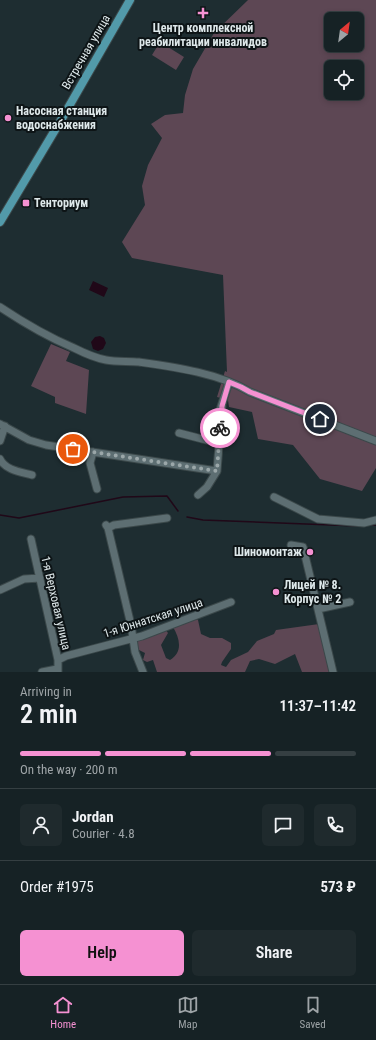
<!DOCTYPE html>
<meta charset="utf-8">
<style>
:root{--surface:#162225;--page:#1f2a2d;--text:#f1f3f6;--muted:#9ea4a7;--line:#353f42;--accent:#f591d2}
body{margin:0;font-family:"Roboto Condensed",sans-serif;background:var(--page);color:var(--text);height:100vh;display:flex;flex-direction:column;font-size:15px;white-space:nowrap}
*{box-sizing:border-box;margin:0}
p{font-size:13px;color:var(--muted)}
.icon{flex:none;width:22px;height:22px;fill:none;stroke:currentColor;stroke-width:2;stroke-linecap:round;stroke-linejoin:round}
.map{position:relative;height:672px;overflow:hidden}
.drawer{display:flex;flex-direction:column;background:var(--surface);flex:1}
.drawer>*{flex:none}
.needle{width:26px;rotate:29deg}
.controls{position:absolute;left:324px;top:12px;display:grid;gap:8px}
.controls a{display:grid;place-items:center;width:40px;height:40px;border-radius:6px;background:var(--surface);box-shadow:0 2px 6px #0003,0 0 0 1px var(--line);font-size:20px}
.pin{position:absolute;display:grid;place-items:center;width:34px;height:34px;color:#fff;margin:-17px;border:2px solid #fff;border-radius:50%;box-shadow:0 1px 4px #0007}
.courier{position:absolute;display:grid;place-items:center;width:40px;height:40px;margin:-20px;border:3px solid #f591d2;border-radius:50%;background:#fff;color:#222;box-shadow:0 1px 5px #0007}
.head em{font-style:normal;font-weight:600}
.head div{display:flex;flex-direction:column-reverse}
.head{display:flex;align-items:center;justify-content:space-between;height:68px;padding:0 20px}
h1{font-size:26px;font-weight:600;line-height:30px}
.bar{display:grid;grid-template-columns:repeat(4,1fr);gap:6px 4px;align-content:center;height:48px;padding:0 20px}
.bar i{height:5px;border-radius:3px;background:var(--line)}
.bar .on{background:var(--accent)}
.bar p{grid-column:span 4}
.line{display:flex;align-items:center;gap:10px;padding:0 20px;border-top:1px solid var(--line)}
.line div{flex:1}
.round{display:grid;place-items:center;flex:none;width:42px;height:42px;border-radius:6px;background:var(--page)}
.primary-button{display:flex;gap:8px;margin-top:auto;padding:8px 20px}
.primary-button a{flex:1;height:46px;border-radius:6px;background:var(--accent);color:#111;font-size:16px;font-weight:600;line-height:46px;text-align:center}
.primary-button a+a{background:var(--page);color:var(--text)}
.tab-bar{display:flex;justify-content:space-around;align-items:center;height:56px;border-top:1px solid var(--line);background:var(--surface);font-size:11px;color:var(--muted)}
.tab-bar a{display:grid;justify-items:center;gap:2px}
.tab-bar .on{color:var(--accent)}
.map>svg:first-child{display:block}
.green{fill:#5d4754;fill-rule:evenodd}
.water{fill:#200818}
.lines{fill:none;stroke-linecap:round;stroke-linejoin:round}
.stream{stroke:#200818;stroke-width:1.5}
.minor-casing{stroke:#3b484a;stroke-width:9}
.major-casing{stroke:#3b484a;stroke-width:10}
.minor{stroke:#5d6e72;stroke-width:7}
.major{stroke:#529aaa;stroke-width:8}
.done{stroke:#9ba7a9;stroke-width:4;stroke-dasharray:0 7.2}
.route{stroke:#f591d2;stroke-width:5}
.poi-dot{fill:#f591d2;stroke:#0d1416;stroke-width:1.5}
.labels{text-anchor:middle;stroke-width:4;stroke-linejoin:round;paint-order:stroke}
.poi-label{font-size:12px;font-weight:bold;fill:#dee8ea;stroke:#0d1416;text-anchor:start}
.street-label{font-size:12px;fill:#dee8ea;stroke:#0d1416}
</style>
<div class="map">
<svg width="376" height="672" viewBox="0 0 376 672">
<rect width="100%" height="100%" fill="#1e2d31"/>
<!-- green -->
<path class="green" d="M248 0H376V468L362 491 320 479 293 445 258 439 252 412 229 407 228 400 217 397 225 371 227 372 223 275 132 258 122 242 145 205 142 186 148 165 162 138 151 124 165 115 183 113 185 95 193 69 214 33ZM331 19H357V45H331ZM331 67H357V93H331Z
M160 42 184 57 176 70 152 55Z
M51 344 70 352 66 361 89 370 86 414 55 403V397L31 386Z
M196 619 198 620 201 634 210 638H222L231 643V649L222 662 221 665 226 667 231 660 248 652 257 641 274 634 276 630 319 624 332 672H302L295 654 275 664 259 659 250 661 245 672H157L153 660 147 662 143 660 145 653 137 649 138 639 165 629 168 633 161 645 166 658 170 660C183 652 180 639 173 627Z"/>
<!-- water -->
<path class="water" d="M93 281 108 288 104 297 89 290Z
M100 336 104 338 106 343 103 349 98 351 93 349 91 342 95 337Z"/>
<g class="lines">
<!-- stream -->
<path class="stream" d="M0 515 19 518 123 497 167 496 178 511
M187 517 203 520 358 526
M370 525H376"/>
<!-- minor casing -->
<g class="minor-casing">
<path id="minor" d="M0 307C24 323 48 337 74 348 84 353 95 358 106 360 116 362 128 361 139 362 174 367 219 373 250 392L376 441
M0 424 29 440 46 445 217 471
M179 433 210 441 229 382
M0 441 5 426
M93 452 90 463 97 489
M0 459C5 470 21 472 32 475
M198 495 207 487 217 471 222 406
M274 497 318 519 364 523 376 520
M106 525 108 528 131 625 135 652 143 672
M108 528 114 525 167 518
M31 539 58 660V672
M291 545 303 547 333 672
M0 590 24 579 40 578
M318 609 350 602
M58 660 66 656 142 636 231 602
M42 672 57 669"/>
</g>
<!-- major casing -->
<g class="major-casing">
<path id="major" d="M0 222 64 115 130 0"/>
</g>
<!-- minor -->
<use href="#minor" class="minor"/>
<!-- major -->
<use href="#major" class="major"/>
</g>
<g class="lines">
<!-- done -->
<path class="done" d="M73 449 217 471 220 428"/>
<!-- route -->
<path class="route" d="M220 428 222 406 229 382 241 387 250 392 320 419"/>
</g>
<!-- markers -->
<g class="poi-dot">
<path d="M201 7h4v4h4v4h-4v4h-4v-4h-4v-4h4z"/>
<circle cx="8" cy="118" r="4"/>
<rect x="22" y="199" width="8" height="8" rx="2"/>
<circle cx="310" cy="552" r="4"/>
<circle cx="276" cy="592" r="4"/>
</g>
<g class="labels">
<!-- poi labels -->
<g class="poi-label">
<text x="203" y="32" text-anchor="middle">Центр комплексной<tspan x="203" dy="14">реабилитации инвалидов</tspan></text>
<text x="16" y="115">Насосная станция<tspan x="16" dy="14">водоснабжения</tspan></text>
<text x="34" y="207">Тенториум</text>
<text x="302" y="556" text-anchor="end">Шиномонтаж</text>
<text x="284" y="589">Лицей № 8.<tspan x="284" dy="14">Корпус № 2</tspan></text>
</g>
<!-- street labels -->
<g class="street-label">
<text transform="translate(86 52) rotate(-60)" y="4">Встречная улица</text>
<text transform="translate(56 603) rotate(77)" y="4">1-я Верховая улица</text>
<text transform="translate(153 618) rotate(-18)" y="4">1-я Юннатская улица</text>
</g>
</g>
</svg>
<div class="controls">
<a><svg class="needle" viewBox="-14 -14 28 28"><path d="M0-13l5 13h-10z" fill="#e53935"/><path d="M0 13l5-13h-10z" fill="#9ea4a7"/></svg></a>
<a><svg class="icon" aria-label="locate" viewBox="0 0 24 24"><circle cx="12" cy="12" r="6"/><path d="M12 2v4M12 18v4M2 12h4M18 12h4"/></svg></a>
</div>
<div class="pin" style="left:73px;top:449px;background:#ea580c"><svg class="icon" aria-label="bag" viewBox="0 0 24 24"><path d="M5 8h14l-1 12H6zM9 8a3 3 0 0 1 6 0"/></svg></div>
<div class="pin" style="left:320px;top:419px;background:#1f2937"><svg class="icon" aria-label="home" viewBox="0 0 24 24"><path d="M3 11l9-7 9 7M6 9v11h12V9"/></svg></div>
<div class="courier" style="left:220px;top:428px"><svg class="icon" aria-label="bike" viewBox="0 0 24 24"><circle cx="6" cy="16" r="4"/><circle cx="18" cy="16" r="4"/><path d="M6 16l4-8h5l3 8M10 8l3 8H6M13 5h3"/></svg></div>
</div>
<section class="drawer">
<div class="head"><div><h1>2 min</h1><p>Arriving in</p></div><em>11:37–11:42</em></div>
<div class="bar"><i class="on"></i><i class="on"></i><i class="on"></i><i></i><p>On the way · 200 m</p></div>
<div class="line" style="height:72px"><a class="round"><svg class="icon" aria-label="person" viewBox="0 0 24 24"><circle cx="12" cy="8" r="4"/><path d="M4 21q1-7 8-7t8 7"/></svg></a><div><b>Jordan</b><p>Courier · 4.8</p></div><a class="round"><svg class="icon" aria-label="chat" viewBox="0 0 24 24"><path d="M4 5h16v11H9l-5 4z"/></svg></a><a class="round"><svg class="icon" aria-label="phone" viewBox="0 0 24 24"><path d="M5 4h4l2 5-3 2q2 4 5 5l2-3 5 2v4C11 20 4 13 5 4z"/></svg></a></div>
<div class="line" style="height:52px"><div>Order #1975</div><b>573 ₽</b></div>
<div class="primary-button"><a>Help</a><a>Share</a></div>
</section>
<nav class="tab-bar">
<a class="on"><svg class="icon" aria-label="home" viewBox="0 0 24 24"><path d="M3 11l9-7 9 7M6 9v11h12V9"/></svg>Home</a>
<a><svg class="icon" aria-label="map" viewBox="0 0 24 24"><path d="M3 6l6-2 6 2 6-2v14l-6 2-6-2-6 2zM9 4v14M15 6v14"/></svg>Map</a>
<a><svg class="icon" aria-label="saved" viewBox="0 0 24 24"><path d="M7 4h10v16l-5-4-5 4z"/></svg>Saved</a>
</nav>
